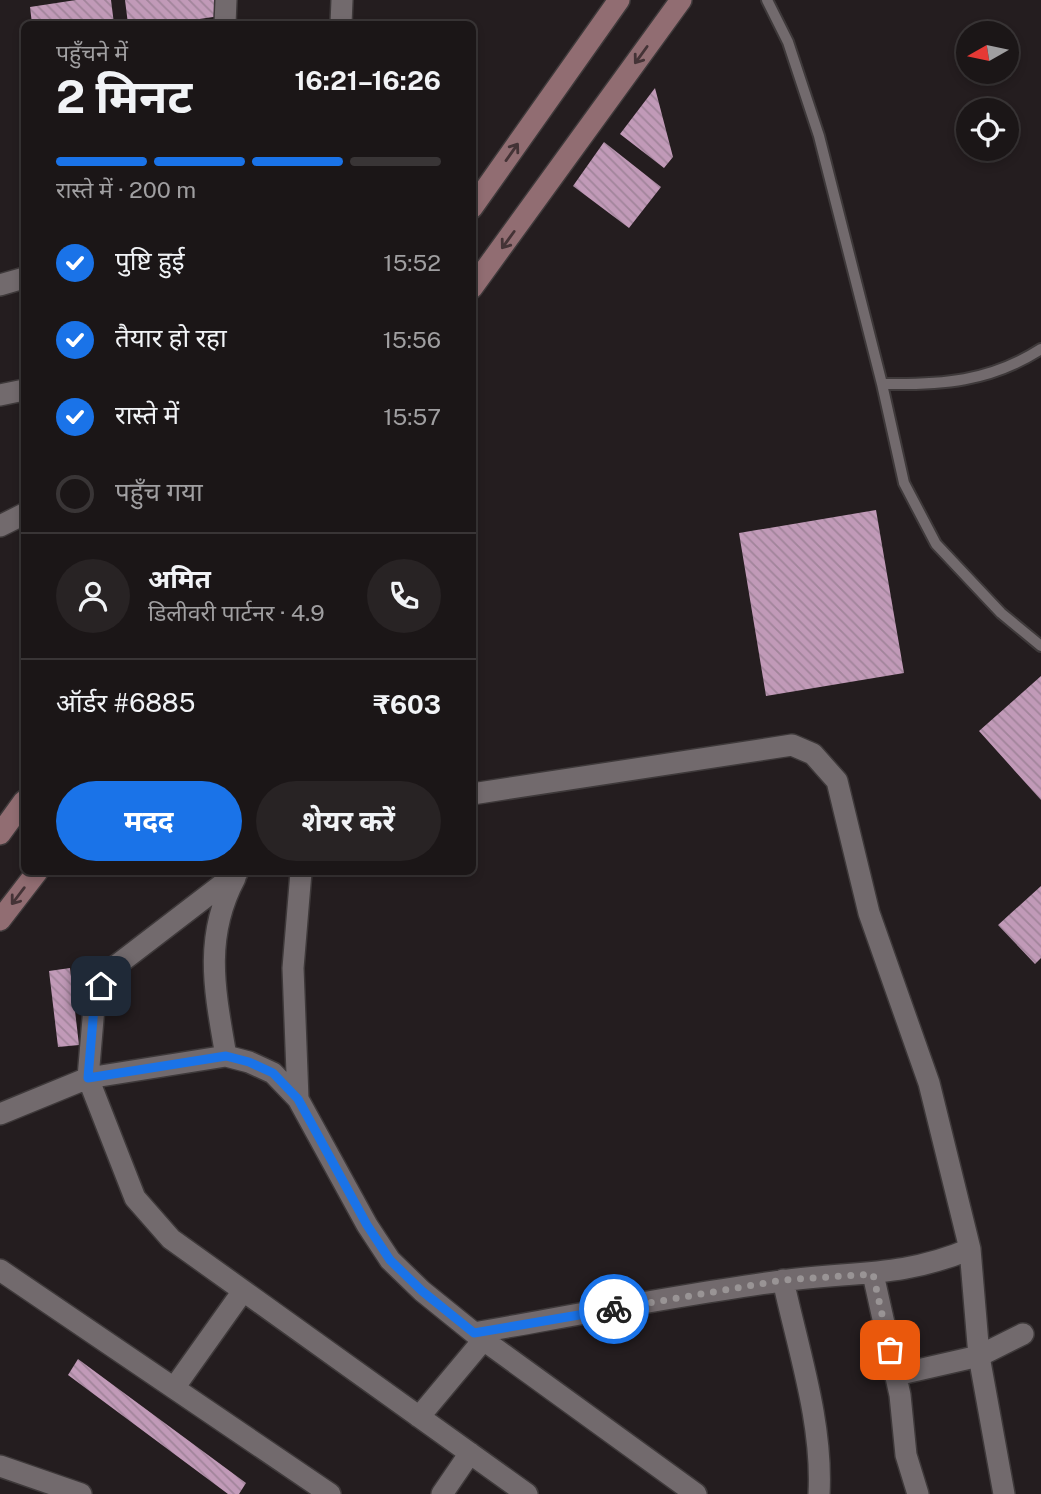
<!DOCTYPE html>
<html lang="hi">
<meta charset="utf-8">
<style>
:root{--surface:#1b1617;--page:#282324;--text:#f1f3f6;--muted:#a09fa1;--line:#393536;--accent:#1a73e8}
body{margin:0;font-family:"Public Sans","Noto Sans Devanagari",sans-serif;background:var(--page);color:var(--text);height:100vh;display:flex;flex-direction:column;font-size:26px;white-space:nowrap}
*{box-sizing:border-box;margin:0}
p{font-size:23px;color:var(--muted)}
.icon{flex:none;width:38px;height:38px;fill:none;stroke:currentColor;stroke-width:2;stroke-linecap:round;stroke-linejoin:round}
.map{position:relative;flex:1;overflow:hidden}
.sheet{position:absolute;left:21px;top:21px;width:455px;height:854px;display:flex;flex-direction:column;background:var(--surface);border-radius:10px;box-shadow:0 4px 10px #0003,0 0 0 2px var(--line)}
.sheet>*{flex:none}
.needle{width:46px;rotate:261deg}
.tools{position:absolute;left:956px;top:21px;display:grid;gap:14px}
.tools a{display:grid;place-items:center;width:63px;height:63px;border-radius:50%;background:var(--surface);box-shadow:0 4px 10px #0003,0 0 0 2px var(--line);font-size:35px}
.pin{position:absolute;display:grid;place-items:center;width:60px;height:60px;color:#fff;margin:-30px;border-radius:14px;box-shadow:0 4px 10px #0006}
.courier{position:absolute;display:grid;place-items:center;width:70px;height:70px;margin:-35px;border:5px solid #1a73e8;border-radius:50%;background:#fff;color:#222;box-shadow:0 2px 9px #0007}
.headline em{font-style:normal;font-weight:700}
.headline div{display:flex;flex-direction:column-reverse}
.headline{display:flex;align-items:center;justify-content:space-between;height:119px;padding:0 35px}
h1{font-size:46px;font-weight:700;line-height:52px}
.bar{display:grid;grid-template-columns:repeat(4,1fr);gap:10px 7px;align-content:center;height:84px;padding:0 35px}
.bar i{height:9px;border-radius:5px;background:var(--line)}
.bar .selected{background:var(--accent)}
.bar p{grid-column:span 4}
.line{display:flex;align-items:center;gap:18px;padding:0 35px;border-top:2px solid var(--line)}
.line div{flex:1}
.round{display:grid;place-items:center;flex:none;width:74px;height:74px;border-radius:37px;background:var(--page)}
ol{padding:0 35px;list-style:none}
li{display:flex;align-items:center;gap:21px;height:77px}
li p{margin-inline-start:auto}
li .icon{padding:7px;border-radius:50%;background:var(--accent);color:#fff;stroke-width:4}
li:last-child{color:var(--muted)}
li i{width:38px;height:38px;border:4px solid var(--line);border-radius:50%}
.primary-button{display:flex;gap:14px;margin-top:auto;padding:14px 35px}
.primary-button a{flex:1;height:80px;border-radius:42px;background:var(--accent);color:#fff;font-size:28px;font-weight:700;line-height:80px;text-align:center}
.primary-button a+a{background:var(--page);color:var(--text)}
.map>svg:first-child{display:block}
.building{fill:url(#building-back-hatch)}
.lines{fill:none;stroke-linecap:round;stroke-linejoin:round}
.lane-casing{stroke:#3e393a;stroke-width:14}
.street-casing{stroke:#3e393a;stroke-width:24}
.secondary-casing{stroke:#3e393a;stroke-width:24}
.lane{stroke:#726a6d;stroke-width:10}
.street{stroke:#726a6d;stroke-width:21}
.secondary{stroke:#916d72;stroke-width:21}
.oneway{stroke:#443336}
.done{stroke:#999495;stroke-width:7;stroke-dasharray:0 12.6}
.route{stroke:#1a73e8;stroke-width:9}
</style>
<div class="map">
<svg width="1041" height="1494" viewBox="0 0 1041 1494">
<defs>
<pattern id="building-back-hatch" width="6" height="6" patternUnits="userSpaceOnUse" patternTransform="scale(1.75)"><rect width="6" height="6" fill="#c19ab8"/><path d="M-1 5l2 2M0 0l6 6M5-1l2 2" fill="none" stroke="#a1849a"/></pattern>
</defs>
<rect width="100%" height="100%" fill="#241d1f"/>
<!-- building -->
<path class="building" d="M76 0H111L114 24H32L30 7Z
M125 0H218L220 16 165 24H128Z
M655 88 673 157 664 168 620 134Z
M604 142 661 187 629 228 573 186Z
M876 510 904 673 766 696 739 533Z
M1041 676V800L979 731Z
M1041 886V958L1035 964 998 925Z
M70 968 79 1045 58 1047 49 971Z
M78 1359 246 1483 239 1494H228L68 1375Z"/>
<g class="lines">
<!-- lane casing -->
<g class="lane-casing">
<path id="lane" d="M767 0 788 42 819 136 882 384 904 483 936 544 1001 613 1041 646
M882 384C941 385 990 382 1041 349"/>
</g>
<!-- street casing -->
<g class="street-casing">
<path id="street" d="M225 24 226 0
M341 24 342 0
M0 285 24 278
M0 395 24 390
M0 526 24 514
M472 794 792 745 813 754 837 781 869 913 929 1083 970 1249 979 1356 1004 1494
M237 873 117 965 101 986 94 1007 88 1078 135 1198 171 1239 527 1494
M226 1056C215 992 203 938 235 878
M298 1099 293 968 301 872
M0 1114 88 1078 226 1056 249 1062 273 1073 298 1099 367 1225 390 1260 422 1291 474 1333 696 1494
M0 1270 330 1494
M873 1274 900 1395 906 1455 918 1494
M783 1280C798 1349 823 1423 819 1494
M474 1333C576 1315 678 1295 781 1281 850 1271 902 1278 970 1249
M896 1375 979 1356 1023 1334
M174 1388 243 1291
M419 1417 485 1338
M0 1466 81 1494
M442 1494 470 1453"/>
</g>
<!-- secondary casing -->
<g class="secondary-casing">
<path id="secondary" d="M472 208 619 0
M472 288 681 0
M0 834 24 801
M0 920 37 872"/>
</g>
<!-- lane -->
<use href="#lane" class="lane"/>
<!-- street -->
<use href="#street" class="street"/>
<!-- secondary -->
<use href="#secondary" class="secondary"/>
</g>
<!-- one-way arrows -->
<defs><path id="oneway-shaft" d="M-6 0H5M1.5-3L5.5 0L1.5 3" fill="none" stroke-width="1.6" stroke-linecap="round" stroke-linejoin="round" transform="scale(1.75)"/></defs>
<g class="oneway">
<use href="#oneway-shaft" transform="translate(641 55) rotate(126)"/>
<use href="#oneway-shaft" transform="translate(512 152) rotate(-55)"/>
<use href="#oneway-shaft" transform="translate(508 240) rotate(126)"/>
<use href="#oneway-shaft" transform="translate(18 896) rotate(127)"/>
</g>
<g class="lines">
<!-- done -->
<path class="done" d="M614 1309 783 1280 873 1274 890 1350"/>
<!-- route -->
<path class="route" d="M101 986 94 1007 88 1078 226 1056 249 1062 273 1073 298 1099 367 1225 390 1260 422 1291 474 1333 614 1309"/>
</g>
</svg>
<div class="tools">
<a><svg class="needle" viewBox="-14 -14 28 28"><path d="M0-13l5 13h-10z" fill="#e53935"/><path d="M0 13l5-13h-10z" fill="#a09fa1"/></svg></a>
<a><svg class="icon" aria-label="locate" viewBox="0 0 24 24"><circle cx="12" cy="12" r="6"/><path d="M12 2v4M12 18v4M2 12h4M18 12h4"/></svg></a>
</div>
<div class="pin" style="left:890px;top:1350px;background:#ea580c"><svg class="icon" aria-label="bag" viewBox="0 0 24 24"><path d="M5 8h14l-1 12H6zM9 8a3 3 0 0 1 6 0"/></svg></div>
<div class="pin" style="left:101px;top:986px;background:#1f2937"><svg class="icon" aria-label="home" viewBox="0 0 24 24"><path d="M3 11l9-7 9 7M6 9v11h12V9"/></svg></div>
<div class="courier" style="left:614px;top:1309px"><svg class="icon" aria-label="bike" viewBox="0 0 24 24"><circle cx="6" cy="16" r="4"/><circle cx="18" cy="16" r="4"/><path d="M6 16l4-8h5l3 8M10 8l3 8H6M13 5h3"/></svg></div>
<section class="sheet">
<div class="headline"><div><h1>2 मिनट</h1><p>पहुँचने में</p></div><em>16:21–16:26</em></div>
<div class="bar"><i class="selected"></i><i class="selected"></i><i class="selected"></i><i></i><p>रास्ते में · 200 m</p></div>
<ol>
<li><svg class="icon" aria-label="check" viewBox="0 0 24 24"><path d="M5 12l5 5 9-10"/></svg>पुष्टि हुई<p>15:52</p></li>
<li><svg class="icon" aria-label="check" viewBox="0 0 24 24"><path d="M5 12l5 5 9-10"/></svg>तैयार हो रहा<p>15:56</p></li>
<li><svg class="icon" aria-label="check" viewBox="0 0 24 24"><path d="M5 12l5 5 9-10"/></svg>रास्ते में<p>15:57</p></li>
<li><i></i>पहुँच गया</li>
</ol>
<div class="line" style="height:126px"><a class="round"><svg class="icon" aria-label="person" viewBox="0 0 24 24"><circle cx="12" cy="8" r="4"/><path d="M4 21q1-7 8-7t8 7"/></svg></a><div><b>अमित</b><p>डिलीवरी पार्टनर · 4.9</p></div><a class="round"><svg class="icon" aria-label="phone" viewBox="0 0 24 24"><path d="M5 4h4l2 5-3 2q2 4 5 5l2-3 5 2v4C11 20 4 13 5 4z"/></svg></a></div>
<div class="line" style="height:91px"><div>ऑर्डर #6885</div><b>₹603</b></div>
<div class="primary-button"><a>मदद</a><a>शेयर करें</a></div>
</section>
</div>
